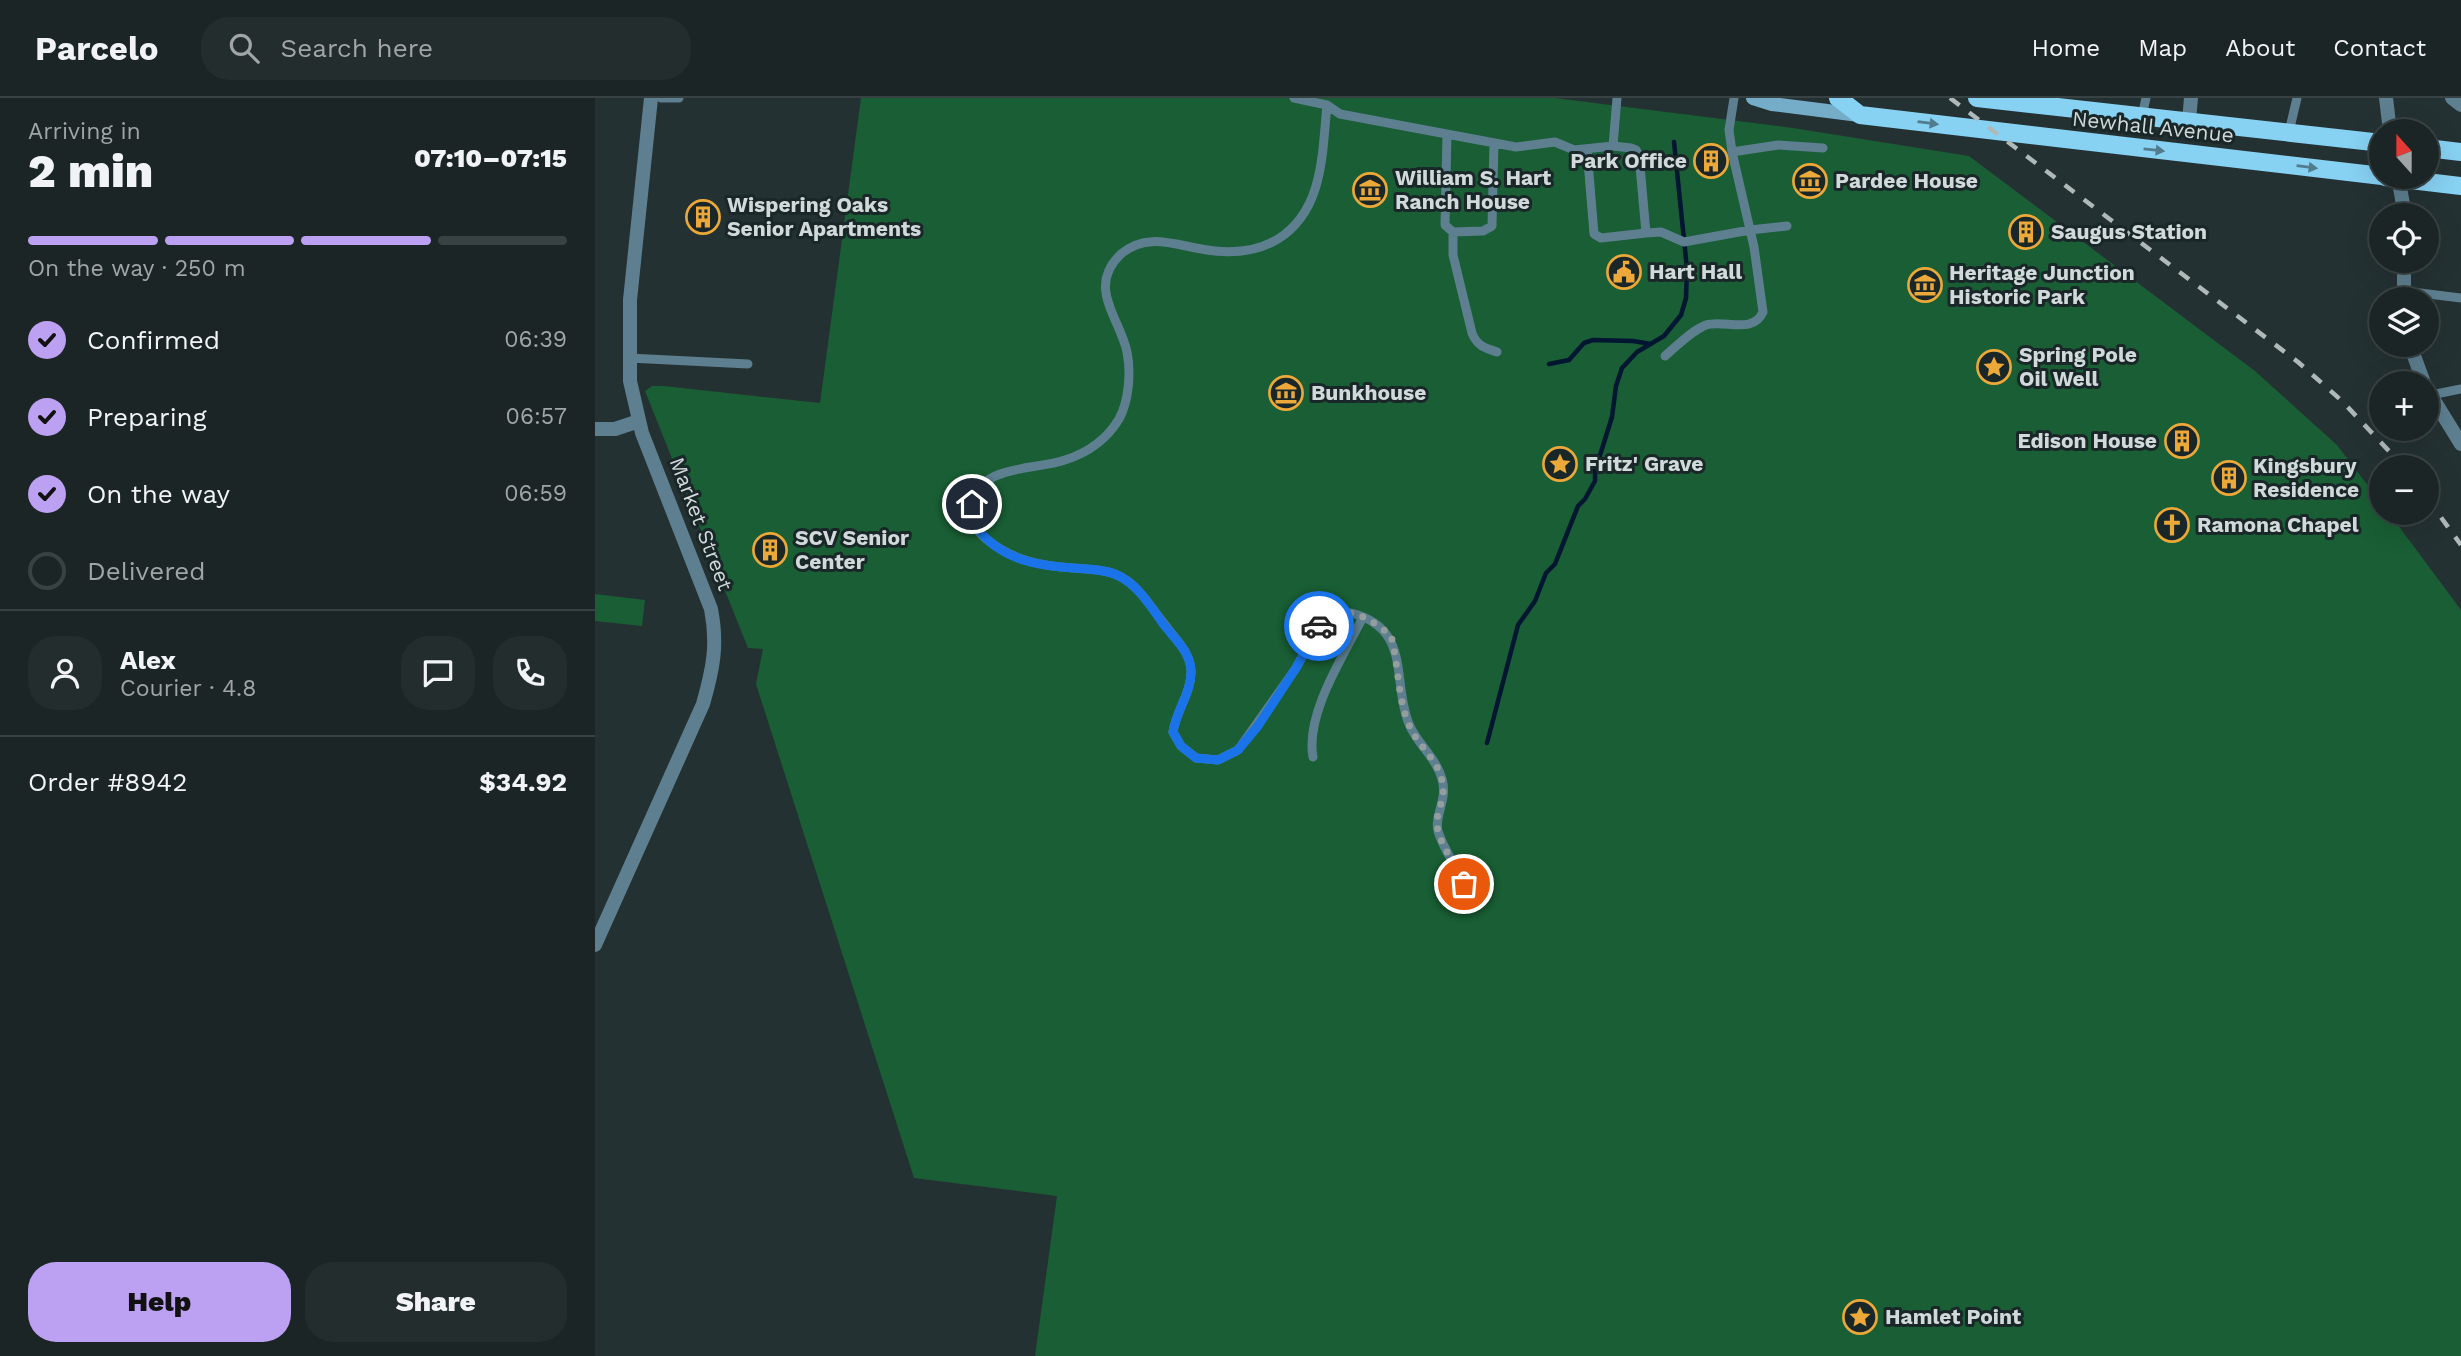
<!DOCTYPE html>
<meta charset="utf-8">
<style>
:root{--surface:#1b2526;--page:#242d2e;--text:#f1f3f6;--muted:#a0a5a7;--line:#394243;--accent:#bca0f2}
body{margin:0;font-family:"Work Sans",sans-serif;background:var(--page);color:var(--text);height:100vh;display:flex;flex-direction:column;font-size:26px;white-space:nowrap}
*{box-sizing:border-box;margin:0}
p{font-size:23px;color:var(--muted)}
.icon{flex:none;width:38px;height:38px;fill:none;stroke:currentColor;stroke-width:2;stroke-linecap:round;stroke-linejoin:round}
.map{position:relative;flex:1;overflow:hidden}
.side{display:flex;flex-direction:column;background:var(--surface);width:595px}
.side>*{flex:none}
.needle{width:46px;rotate:339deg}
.fabs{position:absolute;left:1774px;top:21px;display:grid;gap:14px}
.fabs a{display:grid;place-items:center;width:70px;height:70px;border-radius:50%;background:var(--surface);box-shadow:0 7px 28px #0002,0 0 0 2px var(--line);font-size:35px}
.pin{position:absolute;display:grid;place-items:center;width:60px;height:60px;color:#fff;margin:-30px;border:4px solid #fff;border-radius:50%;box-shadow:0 2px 7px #0007}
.courier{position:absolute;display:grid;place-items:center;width:70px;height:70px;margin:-35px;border:5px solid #1a73e8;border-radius:50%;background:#fff;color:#222;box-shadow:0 2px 9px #0007}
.summary em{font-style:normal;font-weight:800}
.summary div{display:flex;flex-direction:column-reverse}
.summary{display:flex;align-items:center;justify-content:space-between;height:119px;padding:0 28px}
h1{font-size:46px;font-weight:800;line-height:52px}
.bar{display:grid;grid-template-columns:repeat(4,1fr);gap:10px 7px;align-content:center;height:84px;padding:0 28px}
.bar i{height:9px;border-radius:5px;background:var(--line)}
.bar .selected{background:var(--accent)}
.bar p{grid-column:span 4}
.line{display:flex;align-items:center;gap:18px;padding:0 28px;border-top:2px solid var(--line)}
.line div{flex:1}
.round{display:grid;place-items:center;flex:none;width:74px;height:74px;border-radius:28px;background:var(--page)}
ol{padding:0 28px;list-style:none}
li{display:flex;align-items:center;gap:21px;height:77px}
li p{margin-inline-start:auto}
li .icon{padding:7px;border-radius:50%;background:var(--accent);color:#111;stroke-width:4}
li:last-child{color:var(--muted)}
li i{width:38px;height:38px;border:4px solid var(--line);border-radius:50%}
.button{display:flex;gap:14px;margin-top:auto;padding:14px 28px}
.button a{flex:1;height:80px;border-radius:28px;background:var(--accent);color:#111;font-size:28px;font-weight:800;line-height:80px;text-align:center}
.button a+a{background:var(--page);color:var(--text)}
header{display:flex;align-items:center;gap:42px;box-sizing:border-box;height:98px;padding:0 35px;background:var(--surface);border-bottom:2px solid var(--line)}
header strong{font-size:33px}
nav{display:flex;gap:38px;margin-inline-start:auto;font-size:24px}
.search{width:490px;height:63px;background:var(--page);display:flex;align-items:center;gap:18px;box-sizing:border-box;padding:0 24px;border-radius:28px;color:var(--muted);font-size:26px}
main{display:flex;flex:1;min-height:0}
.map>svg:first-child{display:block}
.green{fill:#195e34}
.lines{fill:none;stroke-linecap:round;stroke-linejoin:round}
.stream{stroke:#021632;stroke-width:4.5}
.lane{stroke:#5d7f90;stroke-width:9}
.street{stroke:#5d7f90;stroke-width:14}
.secondary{stroke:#75adc8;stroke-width:14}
.primary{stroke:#87d1f3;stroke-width:18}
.rail{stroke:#b0b9ba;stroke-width:4.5;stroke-dasharray:12 12;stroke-linecap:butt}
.oneway{fill:#507c8e}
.done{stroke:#949e9f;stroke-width:7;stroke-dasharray:0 12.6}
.route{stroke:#1a73e8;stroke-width:9}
.labels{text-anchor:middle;stroke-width:6;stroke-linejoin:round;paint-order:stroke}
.street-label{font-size:21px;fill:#d1d9da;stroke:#1a2728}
.poi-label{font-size:21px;font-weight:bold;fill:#d1d9da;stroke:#1a2728;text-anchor:start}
</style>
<header>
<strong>Parcelo</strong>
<div class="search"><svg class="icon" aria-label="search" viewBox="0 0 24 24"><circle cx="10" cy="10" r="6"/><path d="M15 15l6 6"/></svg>Search here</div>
<nav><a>Home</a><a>Map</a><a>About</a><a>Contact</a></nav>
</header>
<main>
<section class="side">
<div class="summary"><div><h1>2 min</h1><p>Arriving in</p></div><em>07:10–07:15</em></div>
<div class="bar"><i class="selected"></i><i class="selected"></i><i class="selected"></i><i></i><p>On the way · 250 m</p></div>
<ol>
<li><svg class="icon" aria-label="check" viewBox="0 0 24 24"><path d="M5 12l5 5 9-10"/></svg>Confirmed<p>06:39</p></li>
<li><svg class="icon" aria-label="check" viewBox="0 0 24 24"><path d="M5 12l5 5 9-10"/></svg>Preparing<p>06:57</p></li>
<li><svg class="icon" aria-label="check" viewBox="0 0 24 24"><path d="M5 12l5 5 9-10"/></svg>On the way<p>06:59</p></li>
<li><i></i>Delivered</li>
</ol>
<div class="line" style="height:126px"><a class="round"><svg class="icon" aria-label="person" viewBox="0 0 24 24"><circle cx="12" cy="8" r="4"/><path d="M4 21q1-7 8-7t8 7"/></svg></a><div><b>Alex</b><p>Courier · 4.8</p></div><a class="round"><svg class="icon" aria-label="chat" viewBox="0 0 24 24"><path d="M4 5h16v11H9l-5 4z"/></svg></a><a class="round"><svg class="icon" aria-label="phone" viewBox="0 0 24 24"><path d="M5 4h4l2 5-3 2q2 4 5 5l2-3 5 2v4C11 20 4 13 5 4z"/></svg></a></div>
<div class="line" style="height:91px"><div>Order #8942</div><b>$34.92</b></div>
<div class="button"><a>Help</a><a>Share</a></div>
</section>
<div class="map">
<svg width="1866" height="1258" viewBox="0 0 1866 1258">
<rect width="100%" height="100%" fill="#243132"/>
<!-- green -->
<path class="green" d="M266 0H960L1198 30 1374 58 1660 273 1742 347 1787 406V415H1794L1866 512V1258H440L462 1098 319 1080 161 586 168 551 153 550 50 293 57 288H69L225 305Z
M0 496 50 502 47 528 0 523Z"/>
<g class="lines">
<!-- stream -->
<path class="stream" d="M954 266 974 262 989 245 998 242 1038 243 1056 246
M892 645 923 527 940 503 951 475 960 466 983 408 990 401 1000 383V373L1017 319 1021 288 1027 270 1042 254 1069 238 1086 217 1091 200 1092 171 1079 44"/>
<!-- lane -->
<path class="lane" d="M66 0H84
M699 0 732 7 745 16 921 49 960 44 979 52 1018 48 1036 50 1041 52 1044 57 1051 135 1006 140 999 136 992 51
M1139 0 1134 32 1137 54 1183 47 1228 50
M732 7C727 55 729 112 683 141 658 156 629 156 601 150 575 145 549 136 526 156 491 189 525 220 532 254 536 274 534 303 524 321 512 341 492 355 470 362 439 373 385 365 376 408 374 421 381 432 390 440 416 462 445 468 478 470 492 471 507 471 520 476 544 486 555 509 571 528 581 542 596 555 596 574 596 595 581 613 578 634L586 648 601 660 623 662 643 652 701 570 728 520C741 512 750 513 763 517 816 535 797 585 814 626 822 646 841 659 847 681 853 702 839 717 843 733 848 751 862 769 869 786
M1547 18 1551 0
M1694 34 1702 0
M852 36 850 127 858 134 888 133 897 128 899 45
M1018 48 1022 0
M858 134V157L877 235C882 248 890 250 902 254
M1051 135 1066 134 1089 144 1155 132 1192 128
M1809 193 1866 200
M1070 258C1083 247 1096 233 1111 227 1129 221 1158 237 1168 214L1159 149 1137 54
M34 260 153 266
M1836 297 1866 291
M718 659C710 616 749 557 768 519"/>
<!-- street -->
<path class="street" d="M1791 0 1795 33
M1857 0 1866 7
M1594 23 1596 0
M1803 79 1810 117
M1809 201V163
M1815 247 1829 285
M1832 291 1866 346
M0 331H20L44 323
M0 847 108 606C118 571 123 547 116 511L47 335 35 283V202L56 0"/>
<!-- secondary -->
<path class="secondary" d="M1158 0 1177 6 1264 17"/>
<!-- primary -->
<path class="primary" d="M1243 0 1265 17 1787 78
M1382 0 1787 45
M1832 50 1866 54
M1790 79 1866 88"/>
<!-- rail -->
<path class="rail" d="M1355 0 1703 264 1747 303 1809 369
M1832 400 1866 447"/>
</g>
<!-- one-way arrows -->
<defs><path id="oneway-solid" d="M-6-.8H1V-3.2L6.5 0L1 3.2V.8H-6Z" transform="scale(1.75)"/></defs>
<g class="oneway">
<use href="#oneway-solid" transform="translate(1333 25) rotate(7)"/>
<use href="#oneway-solid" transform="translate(1559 52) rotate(6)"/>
<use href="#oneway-solid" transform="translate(1712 69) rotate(7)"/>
</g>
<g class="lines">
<!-- done -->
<path class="done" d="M724 528 728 520C752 505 778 522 796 538 804 567 802 601 815 629 823 647 840 659 846 679 853 701 841 709 842 727 843 743 862 770 869 786"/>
<!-- route -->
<path class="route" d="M377 406C375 423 382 432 394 443 418 464 448 468 479 470 493 471 508 471 522 477 544 487 555 508 569 527 580 541 595 554 596 572 597 595 581 612 578 634L586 648 601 660 623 662 643 652 663 628 701 570 724 528"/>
</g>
<!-- icons -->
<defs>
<g id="building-ring" transform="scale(1.75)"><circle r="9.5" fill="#1a2728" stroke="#eca93a" stroke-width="1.5"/><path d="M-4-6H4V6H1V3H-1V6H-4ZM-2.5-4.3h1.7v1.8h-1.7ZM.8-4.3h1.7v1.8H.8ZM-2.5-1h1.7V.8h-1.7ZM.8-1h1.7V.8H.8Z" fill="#eca93a"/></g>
<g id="museum-ring" transform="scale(1.75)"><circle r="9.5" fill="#1a2728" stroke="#eca93a" stroke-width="1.5"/><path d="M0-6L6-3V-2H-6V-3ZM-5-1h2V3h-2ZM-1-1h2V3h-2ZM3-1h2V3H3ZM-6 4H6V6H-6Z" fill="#eca93a"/></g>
<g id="civic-ring" transform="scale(1.75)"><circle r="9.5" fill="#1a2728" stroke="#eca93a" stroke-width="1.5"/><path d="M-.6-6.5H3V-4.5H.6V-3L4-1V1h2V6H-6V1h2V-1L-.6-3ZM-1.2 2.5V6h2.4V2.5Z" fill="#eca93a"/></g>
<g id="sight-ring" transform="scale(1.75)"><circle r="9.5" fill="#1a2728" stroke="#eca93a" stroke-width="1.5"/><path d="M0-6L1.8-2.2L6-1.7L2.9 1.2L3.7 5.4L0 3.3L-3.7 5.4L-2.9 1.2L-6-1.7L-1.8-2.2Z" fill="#eca93a"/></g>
<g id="church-ring" transform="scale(1.75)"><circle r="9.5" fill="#1a2728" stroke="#eca93a" stroke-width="1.5"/><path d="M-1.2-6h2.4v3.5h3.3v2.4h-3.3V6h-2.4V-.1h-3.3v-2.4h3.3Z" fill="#eca93a"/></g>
</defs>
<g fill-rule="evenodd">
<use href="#building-ring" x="1116" y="63"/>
<use href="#museum-ring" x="1215" y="83"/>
<use href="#museum-ring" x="775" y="92"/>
<use href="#building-ring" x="108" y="119"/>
<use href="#building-ring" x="1431" y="134"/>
<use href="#civic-ring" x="1029" y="174"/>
<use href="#museum-ring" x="1330" y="187"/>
<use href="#sight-ring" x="1399" y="269"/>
<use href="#museum-ring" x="691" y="295"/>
<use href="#building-ring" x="1587" y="343"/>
<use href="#sight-ring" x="965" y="366"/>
<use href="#building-ring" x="1634" y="380"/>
<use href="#church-ring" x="1577" y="427"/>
<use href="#building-ring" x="175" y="452"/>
<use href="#sight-ring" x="1265" y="1219"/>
</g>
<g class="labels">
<!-- street labels -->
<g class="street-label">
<text transform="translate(1558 29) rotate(6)" y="7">Newhall Avenue</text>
<text transform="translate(106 426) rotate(69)" y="7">Market Street</text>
</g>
<!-- poi labels -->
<g class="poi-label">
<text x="1092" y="70" text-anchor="end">Park Office</text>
<text x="800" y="87">William S. Hart<tspan x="800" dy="24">Ranch House</tspan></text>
<text x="1240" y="90">Pardee House</text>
<text x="132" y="114">Wispering Oaks<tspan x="132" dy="24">Senior Apartments</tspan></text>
<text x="1456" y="141">Saugus Station</text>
<text x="1054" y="181">Hart Hall</text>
<text x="1354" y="182">Heritage Junction<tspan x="1354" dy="24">Historic Park</tspan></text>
<text x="1424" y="264">Spring Pole<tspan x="1424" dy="24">Oil Well</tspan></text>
<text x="716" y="302">Bunkhouse</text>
<text x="1562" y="350" text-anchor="end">Edison House</text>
<text x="990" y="373">Fritz' Grave</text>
<text x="1658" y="375">Kingsbury<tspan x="1658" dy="24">Residence</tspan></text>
<text x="1602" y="434">Ramona Chapel</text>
<text x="200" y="447">SCV Senior<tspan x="200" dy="24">Center</tspan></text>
<text x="1290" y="1226">Hamlet Point</text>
</g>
</g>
</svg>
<div class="fabs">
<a><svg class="needle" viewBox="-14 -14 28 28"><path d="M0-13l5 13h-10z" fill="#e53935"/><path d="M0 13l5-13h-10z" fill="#a0a5a7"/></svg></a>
<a><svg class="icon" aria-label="locate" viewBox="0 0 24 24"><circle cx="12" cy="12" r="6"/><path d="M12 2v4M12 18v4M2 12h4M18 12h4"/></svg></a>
<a><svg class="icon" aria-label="layers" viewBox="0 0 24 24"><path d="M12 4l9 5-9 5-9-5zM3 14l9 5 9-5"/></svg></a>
<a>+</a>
<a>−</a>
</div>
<div class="pin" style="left:869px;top:786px;background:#ea580c"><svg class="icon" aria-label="bag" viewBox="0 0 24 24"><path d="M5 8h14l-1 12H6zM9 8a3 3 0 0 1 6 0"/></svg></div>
<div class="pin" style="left:377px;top:406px;background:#1f2937"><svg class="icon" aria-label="home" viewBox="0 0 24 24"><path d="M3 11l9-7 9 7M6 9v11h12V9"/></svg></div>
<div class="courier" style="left:724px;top:528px"><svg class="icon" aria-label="car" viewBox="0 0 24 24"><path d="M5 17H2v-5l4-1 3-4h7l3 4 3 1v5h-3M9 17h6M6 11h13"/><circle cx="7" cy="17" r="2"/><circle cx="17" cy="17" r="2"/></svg></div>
</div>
</main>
